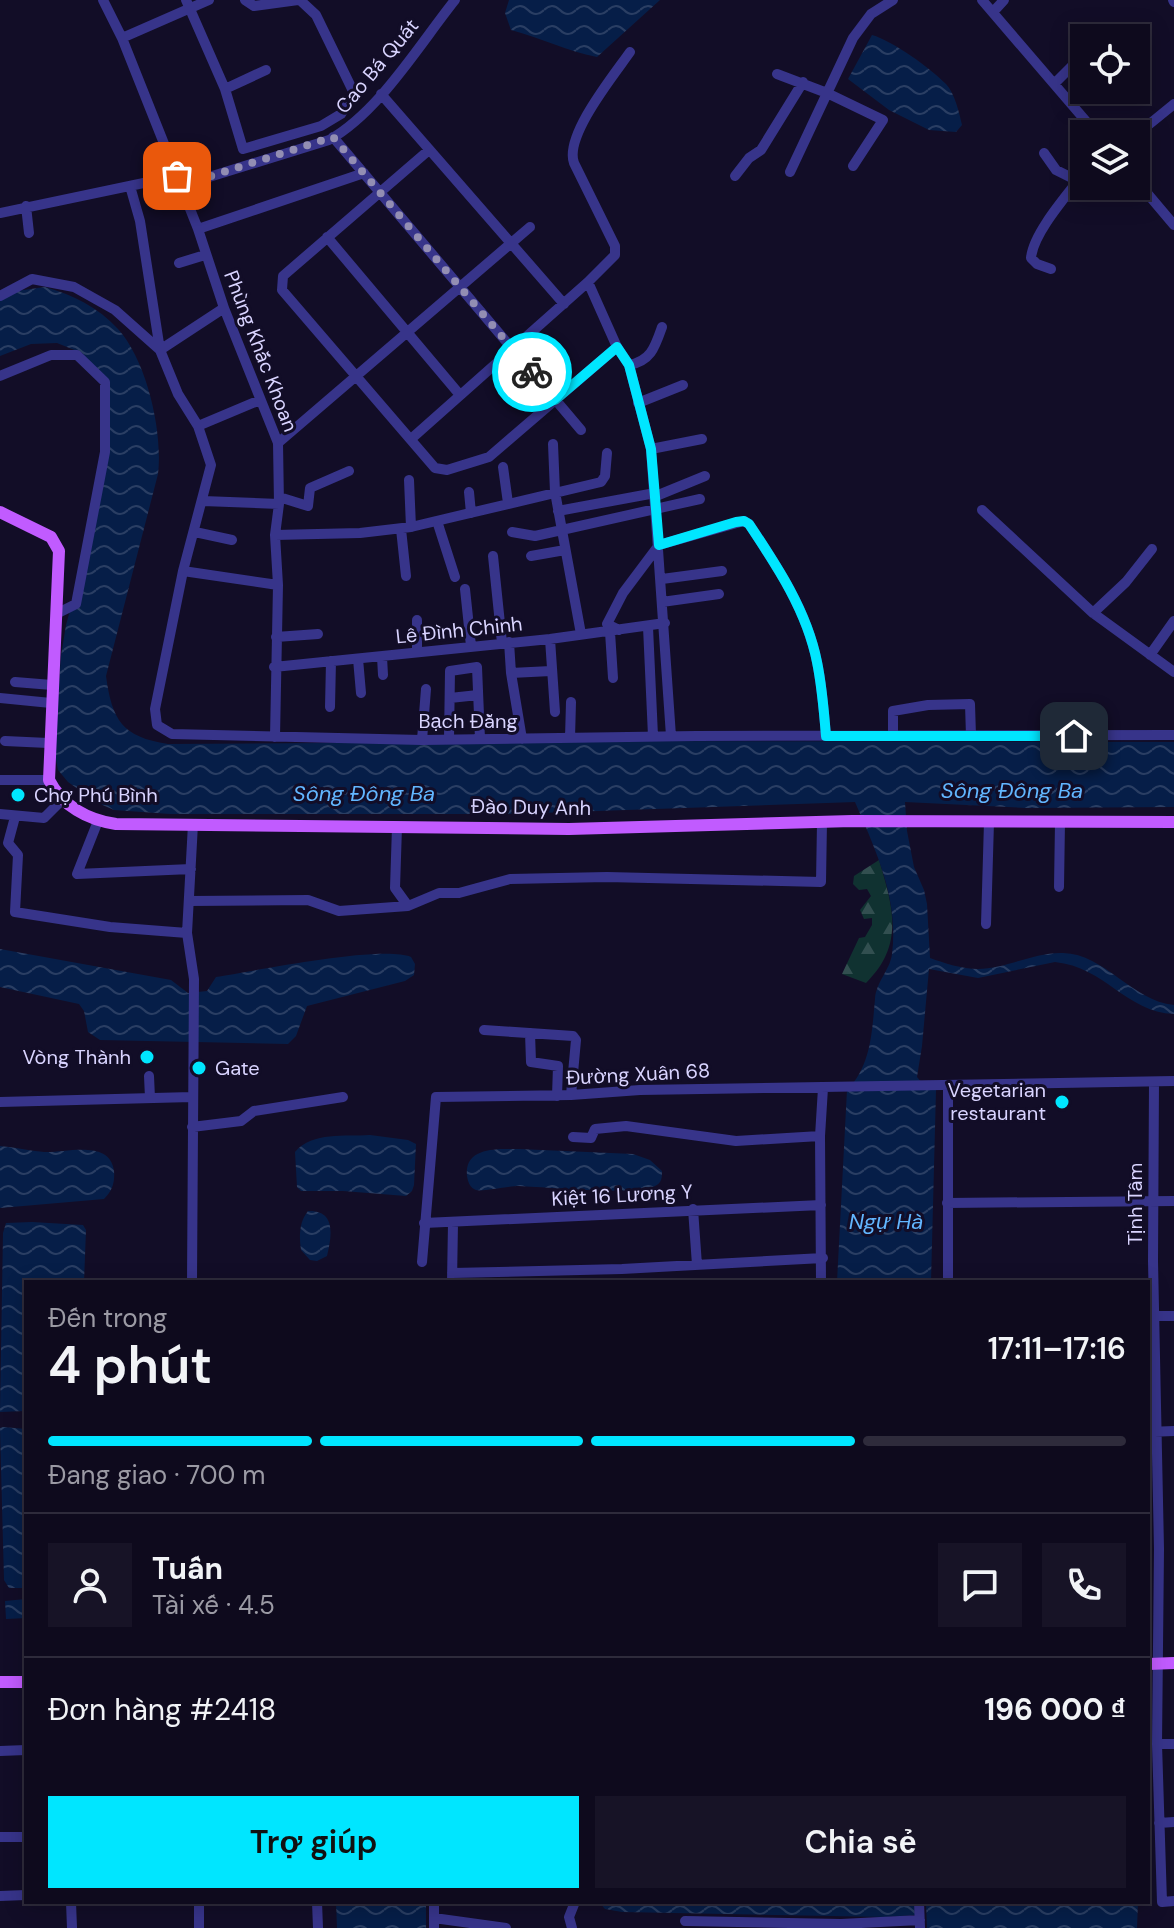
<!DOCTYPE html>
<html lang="vi">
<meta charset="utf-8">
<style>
:root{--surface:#0e0a1d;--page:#171326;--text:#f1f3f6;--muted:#9b9aa4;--line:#2e2b3b;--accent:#00e6ff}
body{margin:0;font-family:"DM Sans",sans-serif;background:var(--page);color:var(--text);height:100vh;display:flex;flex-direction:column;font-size:30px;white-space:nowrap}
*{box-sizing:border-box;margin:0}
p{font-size:26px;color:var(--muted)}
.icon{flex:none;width:44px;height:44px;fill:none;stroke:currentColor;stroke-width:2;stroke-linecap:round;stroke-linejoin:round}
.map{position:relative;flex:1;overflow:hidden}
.drawer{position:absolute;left:24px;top:1280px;width:1126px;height:624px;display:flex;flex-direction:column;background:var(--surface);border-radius:0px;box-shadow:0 4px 20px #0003,0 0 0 2px var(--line)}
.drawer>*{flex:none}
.fabs{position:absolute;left:1070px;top:24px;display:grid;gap:16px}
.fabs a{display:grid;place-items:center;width:80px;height:80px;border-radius:0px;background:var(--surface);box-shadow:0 4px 20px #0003,0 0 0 2px var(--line);font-size:40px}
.pin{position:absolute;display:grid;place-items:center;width:68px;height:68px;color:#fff;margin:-34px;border-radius:16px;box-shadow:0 4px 12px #0006}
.courier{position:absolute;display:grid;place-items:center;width:80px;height:80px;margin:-40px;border:6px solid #00e6ff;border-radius:50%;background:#fff;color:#222;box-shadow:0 2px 10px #0007}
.headline em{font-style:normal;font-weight:600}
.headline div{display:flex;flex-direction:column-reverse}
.headline{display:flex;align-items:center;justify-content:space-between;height:136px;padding:0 24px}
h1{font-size:52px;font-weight:600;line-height:60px}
.bar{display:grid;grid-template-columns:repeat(4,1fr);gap:12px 8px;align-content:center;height:96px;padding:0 24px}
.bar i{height:10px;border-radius:6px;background:var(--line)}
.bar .active{background:var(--accent)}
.bar p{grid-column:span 4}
.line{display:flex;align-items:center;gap:20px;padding:0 24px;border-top:2px solid var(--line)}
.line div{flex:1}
.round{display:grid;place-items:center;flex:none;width:84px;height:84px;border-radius:0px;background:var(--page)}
.button{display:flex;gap:16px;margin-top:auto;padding:16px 24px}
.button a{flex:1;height:92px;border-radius:0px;background:var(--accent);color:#111;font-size:32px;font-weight:600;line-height:92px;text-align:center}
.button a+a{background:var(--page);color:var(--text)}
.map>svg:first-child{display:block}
.forest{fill:url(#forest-firs)}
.water{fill:url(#water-waves)}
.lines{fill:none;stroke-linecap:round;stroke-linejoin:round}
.minor{stroke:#37348a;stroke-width:10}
.major{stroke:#c15bff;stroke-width:12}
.done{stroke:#938eb3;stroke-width:8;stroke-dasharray:0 14.4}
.route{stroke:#00e6ff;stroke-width:10}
.poi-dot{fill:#00e6ff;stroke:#120d27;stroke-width:3}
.labels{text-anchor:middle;stroke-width:6;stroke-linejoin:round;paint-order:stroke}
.street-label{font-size:20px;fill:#d9d4ff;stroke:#120d27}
.poi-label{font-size:20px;fill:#d9d4ff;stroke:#120d27;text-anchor:start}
.water-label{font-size:22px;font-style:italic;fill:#62b6ff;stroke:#120d27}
</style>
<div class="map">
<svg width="1174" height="1928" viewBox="0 0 1174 1928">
<defs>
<pattern id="forest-firs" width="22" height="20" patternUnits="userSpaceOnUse" patternTransform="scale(2)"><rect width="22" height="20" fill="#103231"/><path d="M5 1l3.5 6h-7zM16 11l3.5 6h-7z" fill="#324f50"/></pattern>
<pattern id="water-waves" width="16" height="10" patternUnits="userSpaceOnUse" patternTransform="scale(2)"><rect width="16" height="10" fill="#061e48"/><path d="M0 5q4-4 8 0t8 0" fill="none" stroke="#2a3e63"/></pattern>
</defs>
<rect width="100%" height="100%" fill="#120d27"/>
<!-- forest -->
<path class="forest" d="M879 860C893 907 905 945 866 983L842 974 859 938 865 937 872 925V918L864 919 860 910 871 896 867 889 859 890 853 884 854 876Z"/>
<!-- water -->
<path class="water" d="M509 0H660L597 57C567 51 541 38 511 30L505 13Z
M872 35C893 41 930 68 946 84 955 94 959 112 962 125L956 132 929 130 889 110 848 79Z
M45 287C73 295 98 307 118 329 147 361 163 432 158 474L106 676C112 720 122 737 168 744L606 741 1174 742V807L1026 808 905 802 907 831 914 867 924 890 927 904 930 958C944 963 962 969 978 969 1006 969 1034 952 1063 953 1105 954 1132 1001 1174 1005V1014C1126 1012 1105 967 1055 962L978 978 929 969 922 1046 917 1077 927 1089 936 1090 931 1282H837L847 1090C871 1066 872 1032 875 999 876 982 890 970 892 954 899 899 876 851 855 802L510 814H170L114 810 98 803 68 782 58 770 54 750 61 656 66 625 90 538 109 404 97 373 82 353 57 343 31 344 0 356V301L16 291Z
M0 949 171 980 188 993 207 991 216 977C256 971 380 945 411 957L415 964 414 975 405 981 307 1006 296 1036 288 1044 100 1040 88 1032 84 1011 79 1004 0 987Z
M370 1135 408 1140 416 1144 414 1185 412 1191 406 1196 343 1191H301L297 1187 295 1152C313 1131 345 1137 370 1135Z
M0 1146C15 1147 29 1151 44 1152 66 1153 110 1139 114 1171 115 1183 112 1191 104 1199L0 1208Z
M519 1149 633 1154 650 1160 662 1171C662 1177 662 1183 655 1186 636 1196 545 1187 519 1186 508 1186 482 1192 476 1190 470 1188 468 1182 467 1176 464 1146 499 1149 519 1149Z
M308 1211C336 1210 332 1235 327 1256L317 1261 310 1260 301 1250C299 1237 299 1222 308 1211Z
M32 1222 83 1225 86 1230 84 1282H26V1411L0 1412 3 1233 6 1223Z
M3 1427 26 1429V1588H9L4 1580 0 1428Z
M26 1599V1618L6 1619 5 1601Z
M336 1902H426V1928H337Z
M599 1902H914L915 1915 885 1917 622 1912 605 1909Z
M926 1902H1138L1137 1928H927Z"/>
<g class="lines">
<!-- minor -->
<path class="minor" d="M103 0 122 38 198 229 224 308 278 443 279 504 275 535 278 585 275 737
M186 0 225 89 243 149 321 126 341 114 354 93 316 15 300 0
M245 0 254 6 298 0
M982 0 1097 134
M1173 0 1174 2
M993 12 1004 0
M122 38 209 0
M777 74 827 93 883 120 853 166
M1054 84 1084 54
M225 89 266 70
M381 94 564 304
M1136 135 1174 104
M333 137 581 430
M429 150 283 276 282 290 435 468 447 470 489 457 617 347
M1044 153 1056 170 1078 181
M790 172 853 38 871 14 893 0
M735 176 749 158 761 150 803 82
M1136 180 1174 225
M130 186 140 221 160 350 178 394 198 426 211 465 183 571 155 709 157 725 172 734 422 740 696 736 1174 735
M180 186 329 140C379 112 419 45 455 0
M26 206 29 233
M0 213 177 176
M198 229 364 173
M327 237 460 395
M179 263 205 255
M1051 269 1037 264 1031 258C1033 233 1068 194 1084 173
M588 282 617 347 629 365 651 449 671 736
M0 296 32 279 74 287 115 310 160 350
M160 350 224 308
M629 365C651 361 655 347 662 327
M0 376 51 355H77L105 382V452L76 604 56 614
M638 403 683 385
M198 426 260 400
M411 439 588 282 615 255V246L574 163C564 136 614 75 630 52
M278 443 530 227
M553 444 555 492 581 634
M651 449 702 439
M503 467 508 503
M409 480 411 527
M469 492 471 513
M656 496 705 476
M279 497 308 506 310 488 349 471
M203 501 279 504
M982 510 1093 613 1174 672
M558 511 655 493
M437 521 455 577
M401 529 406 576
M195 532 232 540
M512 532 535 536 700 499
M275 535 360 533 411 527 601 482 605 476 607 453
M493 556 502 643
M531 556 565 550
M183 571 278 585
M662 579 722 571
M465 589 471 646
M662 602 719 594
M1093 613 1126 582 1152 549
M648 627 653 736
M619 630 607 624 623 593 659 545 744 521 749 524C777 566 807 611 817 662 822 686 824 711 826 736
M610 632 613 678
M276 637 318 634
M550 639 555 712
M509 642 511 673 522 739
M417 652V620
M1150 655 1174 621
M382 657 383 675
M358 659 361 693
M274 667 550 639 665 623
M511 673 551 671
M15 682 52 685
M0 698 51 703
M450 698 478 695
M330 707 331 661
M893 736V711L928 705 970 704 971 736
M570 738 571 702
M449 739 450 671 477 667 480 739
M422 740 426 689
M5 741 48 743
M0 780H49
M0 814 44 818 63 799
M15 817 8 843 18 855 15 912 110 927 187 933
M98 821 77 874 191 869
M397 827 395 888 408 906
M1059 887 1060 822
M189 901 308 900 339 911 408 906 439 893H459L510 879 607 877 821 882 822 822
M986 924 989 822
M484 1030 573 1036 576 1040 571 1095
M530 1033 531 1062 558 1066 557 1096
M149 1076 150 1098
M1154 1082 1153 1261 1159 1549 1157 1744 1162 1902 1174 1901
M0 1102 192 1097
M192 1127 241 1121 254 1111 343 1097
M573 1137 591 1138 595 1129 626 1126 736 1141 820 1136
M947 1203 1174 1201
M693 1209 697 1265
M424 1223 821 1205
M422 1262 436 1097 571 1095 640 1090 1174 1081
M452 1273 622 1269 823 1258
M192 1282 194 979 187 933 193 824
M452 1282 453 1223
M821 1282 820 1136 823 1088
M948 1282V1085
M1154 1316H1174
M1148 1432 1174 1431
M1157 1744H1174
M0 1751 26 1750
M1159 1823 1174 1822
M0 1837H26
M0 1896 26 1895
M71 1902 72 1928
M199 1902V1928
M317 1902 318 1928
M434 1902V1928
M919 1902 920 1928
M434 1918 506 1928
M685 1921 841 1924 920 1920
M572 1928 569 1917 575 1902"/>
<!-- major -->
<path class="major" d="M0 512 51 537 59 551 49 780C62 806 88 820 116 824L569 829 852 821 1174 822
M1148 1664 1174 1663
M0 1682H26"/>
</g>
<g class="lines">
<!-- done -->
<path class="done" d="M177 176 180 186 333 137 532 372"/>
<!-- route -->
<path class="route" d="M532 372 555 400 617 347 629 365 651 449 659 545 736 522 744 521 749 524C777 566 807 611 817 662 822 686 824 711 826 736H1074"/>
</g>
<!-- markers -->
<g class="poi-dot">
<circle cx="18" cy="795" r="8"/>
<circle cx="147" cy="1057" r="8"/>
<circle cx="199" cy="1068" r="8"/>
<circle cx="1062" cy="1102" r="8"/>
</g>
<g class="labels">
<!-- street labels -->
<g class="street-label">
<text transform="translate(377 66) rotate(-50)" y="7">Cao Bá Quát</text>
<text transform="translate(261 351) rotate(69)" y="7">Phùng Khắc Khoan</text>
<text transform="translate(459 630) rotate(-6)" y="7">Lê Đình Chinh</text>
<text x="468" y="728">Bạch Đằng</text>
<text transform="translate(531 807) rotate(1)" y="7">Đào Duy Anh</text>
<text transform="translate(638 1074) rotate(-3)" y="7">Đường Xuân 68</text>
<text transform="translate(622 1195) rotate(-3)" y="7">Kiệt 16 Lương Y</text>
<text transform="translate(1135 1204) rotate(-90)" y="7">Tịnh Tâm</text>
</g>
<!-- poi labels -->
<g class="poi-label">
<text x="34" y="802">Chợ Phú Bình</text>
<text x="131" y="1064" text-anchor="end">Vòng Thành</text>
<text x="215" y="1075">Gate</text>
<text x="1046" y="1097" text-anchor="end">Vegetarian<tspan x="1046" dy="23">restaurant</tspan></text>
</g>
<!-- water labels -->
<g class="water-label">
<text x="1012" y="798">Sông Đông Ba</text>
<text x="364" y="801">Sông Đông Ba</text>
<text x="886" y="1229">Ngự Hà</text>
</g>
</g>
</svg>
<div class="fabs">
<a><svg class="icon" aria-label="locate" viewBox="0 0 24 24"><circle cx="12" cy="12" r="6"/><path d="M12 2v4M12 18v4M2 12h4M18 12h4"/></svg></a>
<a><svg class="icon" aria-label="layers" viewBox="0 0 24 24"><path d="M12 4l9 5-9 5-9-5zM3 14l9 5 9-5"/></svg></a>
</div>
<div class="pin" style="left:177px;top:176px;background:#ea580c"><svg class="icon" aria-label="bag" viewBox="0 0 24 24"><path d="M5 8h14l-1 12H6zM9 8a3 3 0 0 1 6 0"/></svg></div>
<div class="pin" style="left:1074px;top:736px;background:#1f2937"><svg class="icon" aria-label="home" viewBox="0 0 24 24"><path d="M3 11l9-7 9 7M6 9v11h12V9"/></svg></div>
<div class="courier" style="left:532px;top:372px"><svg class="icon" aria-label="bike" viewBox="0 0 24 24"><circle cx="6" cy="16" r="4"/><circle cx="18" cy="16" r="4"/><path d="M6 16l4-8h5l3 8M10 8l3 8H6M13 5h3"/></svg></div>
<section class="drawer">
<div class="headline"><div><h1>4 phút</h1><p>Đến trong</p></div><em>17:11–17:16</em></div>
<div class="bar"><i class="active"></i><i class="active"></i><i class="active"></i><i></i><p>Đang giao · 700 m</p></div>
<div class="line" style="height:144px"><a class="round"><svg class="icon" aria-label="person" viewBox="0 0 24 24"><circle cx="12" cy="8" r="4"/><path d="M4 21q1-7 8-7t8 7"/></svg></a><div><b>Tuấn</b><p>Tài xế · 4.5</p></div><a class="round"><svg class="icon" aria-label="chat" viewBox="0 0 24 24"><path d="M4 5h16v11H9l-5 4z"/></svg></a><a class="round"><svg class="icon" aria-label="phone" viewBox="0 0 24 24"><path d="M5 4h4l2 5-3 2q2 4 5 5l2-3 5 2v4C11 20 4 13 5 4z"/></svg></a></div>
<div class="line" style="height:104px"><div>Đơn hàng #2418</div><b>196 000 ₫</b></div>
<div class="button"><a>Trợ giúp</a><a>Chia sẻ</a></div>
</section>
</div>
